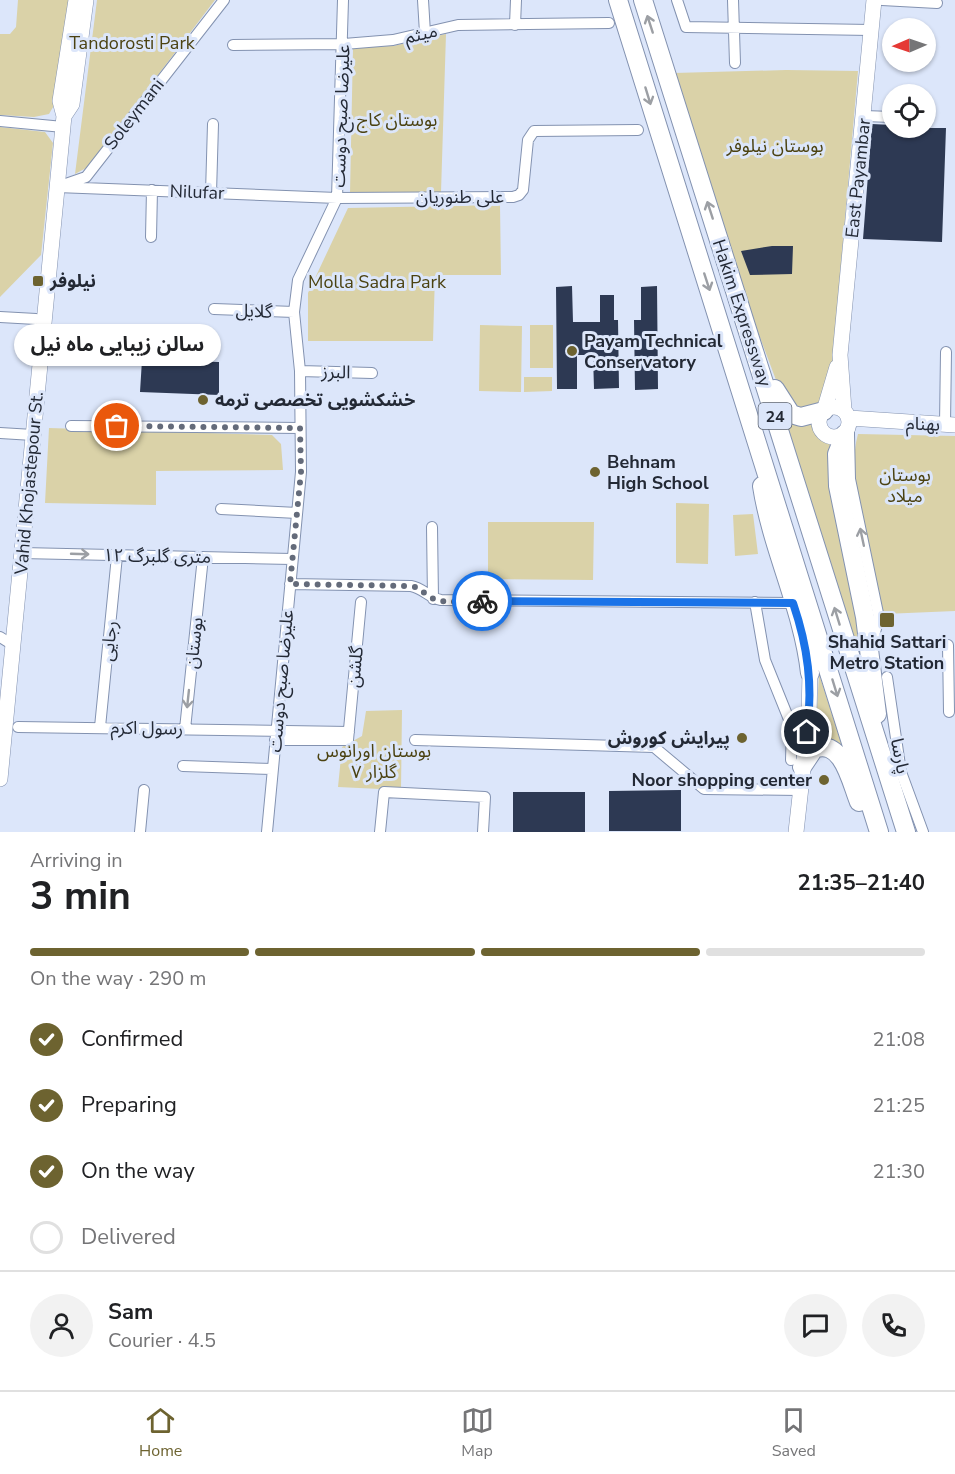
<!DOCTYPE html>
<meta charset="utf-8">
<style>
:root{--surface:#fff;--page:#f2f2f2;--text:#202124;--muted:#757577;--line:#e0e0e0;--accent:#6d6330}
body{margin:0;font-family:"Nunito Sans","Noto Sans Arabic",sans-serif;background:var(--page);color:var(--text);height:100vh;display:flex;flex-direction:column;font-size:22px;white-space:nowrap}
*{box-sizing:border-box;margin:0}
p{font-size:20px;color:var(--muted)}
.icon{flex:none;width:33px;height:33px;fill:none;stroke:currentColor;stroke-width:2;stroke-linecap:round;stroke-linejoin:round}
.map{position:relative;height:832px;overflow:hidden}
.panel{display:flex;flex-direction:column;background:var(--surface);flex:1}
.panel>*{flex:none}
.needle{width:39px;rotate:268deg}
.tools{position:absolute;left:882px;top:18px;display:grid;gap:12px}
.tools a{display:grid;place-items:center;width:54px;height:54px;border-radius:50%;background:var(--surface);box-shadow:0 2px 4px #0004;font-size:30px}
.pin{position:absolute;display:grid;place-items:center;width:51px;height:51px;color:#fff;margin:-26px;border:3px solid #fff;border-radius:50%;box-shadow:0 2px 6px #0007}
.courier{position:absolute;display:grid;place-items:center;width:60px;height:60px;margin:-30px;border:4px solid #1a73e8;border-radius:50%;background:#fff;color:#222;box-shadow:0 2px 8px #0007}
.bubble{position:absolute;height:42px;border-radius:21px;background:var(--surface);box-shadow:0 2px 4px #0004;font-size:20px;font-weight:700;line-height:42px;text-align:center}
.head em{font-style:normal;font-weight:700}
.head div{display:flex;flex-direction:column-reverse}
.head{display:flex;align-items:center;justify-content:space-between;height:102px;padding:0 30px}
h1{font-size:39px;font-weight:700;line-height:45px}
.bar{display:grid;grid-template-columns:repeat(4,1fr);gap:9px 6px;align-content:center;height:72px;padding:0 30px}
.bar i{height:8px;border-radius:4px;background:var(--line)}
.bar .current{background:var(--accent)}
.bar p{grid-column:span 4}
.line{display:flex;align-items:center;gap:15px;padding:0 30px;border-top:2px solid var(--line)}
.line div{flex:1}
.round{display:grid;place-items:center;flex:none;width:63px;height:63px;border-radius:32px;background:var(--page)}
ol{padding:0 30px;list-style:none}
li{display:flex;align-items:center;gap:18px;height:66px}
li p{margin-inline-start:auto}
li .icon{padding:6px;border-radius:50%;background:var(--accent);color:#fff;stroke-width:4}
li:last-child{color:var(--muted)}
li i{width:33px;height:33px;border:3px solid var(--line);border-radius:50%}
.tabs{display:flex;justify-content:space-around;align-items:center;height:84px;border-top:2px solid var(--line);background:var(--surface);font-size:16px;color:var(--muted)}
.tabs a{display:grid;justify-items:center;gap:3px}
.tabs .current{color:var(--accent)}
.map>svg:first-child{display:block}
.green{fill:#dad2a8}
.building{fill:#2d3953}
.lines{fill:none;stroke-linecap:round;stroke-linejoin:round}
.street-casing{stroke:#8392b0;stroke-width:12}
.secondary-casing{stroke:#8392b0;stroke-width:16}
.highway-casing{stroke:#8392b0;stroke-width:20}
.street{stroke:#fff;stroke-width:10}
.secondary{stroke:#fff;stroke-width:15}
.highway{stroke:#fff;stroke-width:18}
.oneway{stroke:#9c9fa4}
.done{stroke:#646b7a;stroke-width:6;stroke-dasharray:0 10.8}
.route{stroke:#1a73e8;stroke-width:8}
.poi-dot{fill:#6d6330;stroke:#dce6fa;stroke-width:2}
.labels{text-anchor:middle;stroke-width:6;stroke-linejoin:round;paint-order:stroke}
.shield{fill:#dce6fa;stroke:#5a6270;stroke-width:1.5}
.shield-label{font-size:16px;font-weight:bold;fill:#232935}
.street-label{font-size:18px;fill:#232935;stroke:#dce6fa}
.park-label{font-size:18px;fill:#4b4211;stroke:#dce6fa}
.poi-label{font-size:18px;font-weight:bold;fill:#232935;stroke:#dce6fa;text-anchor:start}
</style>
<div class="map">
<svg width="955" height="832" viewBox="0 0 955 832">
<rect width="100%" height="100%" fill="#dce6fa"/>
<!-- green -->
<path class="green" d="M18 0H70L56 102 49 114 34 117 0 115V34H10L16 27Z
M97 0H215L88 167 75 174Z
M446 34 441 192 350 193 353 47 393 46Z
M786 70 858 71 832 367 822 402 810 412 785 404 734 268 674 73Z
M0 127 45 132 53 143 41 255 0 297Z
M500 205 501 275H435L433 341H308V293L348 208Z
M480 325 522 326 521 392 479 391Z
M530 325H553V368H530Z
M552 377V391L524 392V377Z
M779 409 816 416C814 428 819 440 833 442L828 473 874 712Z
M49 428 272 435 281 444 283 470 156 471V505L45 503Z
M858 434 955 436V611L884 614C872 563 844 483 858 434Z
M676 503 709 504 708 564 676 563Z
M753 514 758 554 735 556 733 515Z
M488 522H594L593 580 488 579Z
M819 674 843 749 830 740 815 742Z
M402 710 401 790 338 787 342 747 362 736 366 711Z"/>
<!-- building -->
<path class="building" d="M872 124 892 125V128H946L942 242 863 239Z
M772 246H793L792 274 750 275 741 251Z
M572 286 573 322H600V295H614V320H618L619 388 594 389 593 355H577V389H557L556 287Z
M657 286 658 389 635 390 634 320H641V287Z
M142 360 219 362V395L140 392Z
M681 790V831H609V791Z
M513 792H585V832H513Z"/>
<g class="lines">
<!-- street casing -->
<g class="street-casing">
<path id="street" d="M423 0 425 33
M677 0 686 27 871 30
M733 0 735 63
M882 0 937 3
M515 25 516 0
M233 45 344 44 393 40 458 25 609 23
M864 116 892 117
M0 121 63 127
M63 185 86 177 224 0
M57 187 337 198 513 197 519 195 523 190 528 140 534 131 638 130
M211 193 213 124
M151 237 152 190
M214 309 294 312
M0 317 36 319
M300 371 372 373
M945 424 946 352
M71 426 300 428
M0 433 33 435
M849 435 850 479 879 618 872 643
M221 509 297 513
M432 527 433 599
M22 553 292 559
M290 584 411 586C423 588 429 598 441 600L793 603
M755 602 765 660 792 727 791 760
M0 637 13 645
M948 645 949 712
M887 677 901 772 923 832
M18 727 349 732
M100 727 117 556
M185 729 203 557
M275 740H348L361 602
M415 740 654 747 704 789 800 790
M183 766 272 769
M140 832 144 790
M267 832 301 472 300 371 294 312 298 280 337 198 343 0
M380 832 384 792 485 797 483 832"/>
</g>
<!-- secondary casing -->
<g class="secondary-casing">
<path id="secondary" d="M64 116 72 104 86 0
M819 422a15 15 0 1 1 30 0a15 15 0 1 1-30 0Z
M844 410 840 355 874 0
M824 411 837 367
M849 418 955 425
M0 779 64 116 60 101 76 0
M796 832 809 715 810 673"/>
</g>
<!-- highway casing -->
<g class="highway-casing">
<path id="highway" d="M618 0 879 832
M643 0 906 832
M775 389 791 414 801 417 824 411
M845 434 837 454 838 486 865 617 877 714
M762 486C772 550 803 609 810 673
M802 767 814 749C843 738 851 783 859 802"/>
</g>
<!-- street -->
<use href="#street" class="street"/>
<!-- secondary -->
<use href="#secondary" class="secondary"/>
<!-- highway -->
<use href="#highway" class="highway"/>
</g>
<!-- one-way arrows -->
<defs><path id="oneway-shaft" d="M-6 0H5M1.5-3L5.5 0L1.5 3" fill="none" stroke-width="1.6" stroke-linecap="round" stroke-linejoin="round" transform="scale(1.5)"/></defs>
<g class="oneway">
<use href="#oneway-shaft" transform="translate(650 24) rotate(-108)"/>
<use href="#oneway-shaft" transform="translate(648 96) rotate(73)"/>
<use href="#oneway-shaft" transform="translate(710 210) rotate(-108)"/>
<use href="#oneway-shaft" transform="translate(707 282) rotate(72)"/>
<use href="#oneway-shaft" transform="translate(862 537) rotate(-102)"/>
<use href="#oneway-shaft" transform="translate(80 554) rotate(2)"/>
<use href="#oneway-shaft" transform="translate(837 616) rotate(-107)"/>
<use href="#oneway-shaft" transform="translate(835 688) rotate(73)"/>
<use href="#oneway-shaft" transform="translate(188 699) rotate(96)"/>
</g>
<g class="lines">
<!-- done -->
<path class="done" d="M117 426 300 428 301 472 290 584 411 586C421 588 423 593 432 598 444 605 468 600 482 601"/>
<!-- route -->
<path class="route" d="M482 601 793 603C808 647 813 686 807 732"/>
</g>
<!-- markers -->
<g class="poi-dot">
<rect x="32" y="275" width="12" height="12" rx="3"/>
<circle cx="572" cy="351" r="6"/>
<circle cx="203" cy="400" r="6"/>
<circle cx="595" cy="472" r="6"/>
<rect x="879" y="612" width="16" height="16" rx="3"/>
<circle cx="742" cy="738" r="6"/>
<circle cx="824" cy="780" r="6"/>
</g>
<g class="labels">
<!-- shield labels -->
<rect class="shield" x="758.5" y="403" width="33" height="26" rx="4.5"/>
<g class="shield-label">
<text x="775" y="422">24</text>
</g>
<!-- street labels -->
<g class="street-label">
<text transform="translate(421 34) rotate(-13)" y="6">میثم</text>
<text transform="translate(134 114) rotate(-52)" y="6">Soleymani</text>
<text transform="translate(341 116) rotate(-88)" y="6">علیرضا صبح دوست</text>
<text transform="translate(858 178) rotate(-84)" y="6">East Payambar</text>
<text transform="translate(197 192) rotate(2)" y="6">Nilufar</text>
<text x="460" y="203">علی طنوریان</text>
<text transform="translate(254 311) rotate(2)" y="6">گلایل</text>
<text transform="translate(742 313) rotate(72)" y="6">Hakim Expressway</text>
<text transform="translate(336 372) rotate(2)" y="6">البرز</text>
<text transform="translate(923 424) rotate(2)" y="6">بهنام</text>
<text transform="translate(29 483) rotate(-85)" y="6">Vahid Khojastepour St.</text>
<text transform="translate(157 556) rotate(1)" y="6">۱۲ متری گلبرگ</text>
<text transform="translate(109 641) rotate(-84)" y="6">رجایی</text>
<text transform="translate(194 643) rotate(-84)" y="6">بوستان</text>
<text transform="translate(355 667) rotate(-85)" y="6">گلشن</text>
<text transform="translate(281 681) rotate(-85)" y="6">علیرضا صبح دوست</text>
<text transform="translate(147 728) rotate(1)" y="6">رسول اکرم</text>
<text transform="translate(900 756) rotate(79)" y="6">پارسا</text>
</g>
<!-- park labels -->
<g class="park-label">
<text x="132" y="49">Tandorosti Park</text>
<text x="397" y="126">بوستان کاج</text>
<text x="775" y="152">بوستان نیلوفر</text>
<text x="377" y="288">Molla Sadra Park</text>
<text x="905" y="481">بوستان<tspan x="905" dy="21">میلاد</tspan></text>
<text x="374" y="757">بوستان اورانوس<tspan x="374" dy="21">گلزار ۷</tspan></text>
</g>
<!-- poi labels -->
<g class="poi-label">
<text x="50" y="287">نیلوفر</text>
<text x="584" y="347">Payam Technical<tspan x="584" dy="21">Conservatory</tspan></text>
<text x="215" y="406">خشکشویی تخصصی ترمه</text>
<text x="607" y="468">Behnam<tspan x="607" dy="21">High School</tspan></text>
<text x="887" y="648" text-anchor="middle">Shahid Sattari<tspan x="887" dy="21">Metro Station</tspan></text>
<text x="730" y="744" text-anchor="end">پیرایش کوروش</text>
<text x="812" y="786" text-anchor="end">Noor shopping center</text>
</g>
</g>
</svg>
<div class="tools">
<a><svg class="needle" viewBox="-14 -14 28 28"><path d="M0-13l5 13h-10z" fill="#e53935"/><path d="M0 13l5-13h-10z" fill="#757577"/></svg></a>
<a><svg class="icon" aria-label="locate" viewBox="0 0 24 24"><circle cx="12" cy="12" r="6"/><path d="M12 2v4M12 18v4M2 12h4M18 12h4"/></svg></a>
</div>
<div class="pin" style="left:117px;top:426px;background:#ea580c"><svg class="icon" aria-label="bag" viewBox="0 0 24 24"><path d="M5 8h14l-1 12H6zM9 8a3 3 0 0 1 6 0"/></svg></div>
<div class="pin" style="left:807px;top:732px;background:#1f2937"><svg class="icon" aria-label="home" viewBox="0 0 24 24"><path d="M3 11l9-7 9 7M6 9v11h12V9"/></svg></div>
<div class="courier" style="left:482px;top:601px"><svg class="icon" aria-label="bike" viewBox="0 0 24 24"><circle cx="6" cy="16" r="4"/><circle cx="18" cy="16" r="4"/><path d="M6 16l4-8h5l3 8M10 8l3 8H6M13 5h3"/></svg></div>
<div class="bubble" style="left:14px;top:324px;width:207px">سالن زیبایی ماه نیل</div>
</div>
<section class="panel">
<div class="head"><div><h1>3 min</h1><p>Arriving in</p></div><em>21:35–21:40</em></div>
<div class="bar"><i class="current"></i><i class="current"></i><i class="current"></i><i></i><p>On the way · 290 m</p></div>
<ol>
<li><svg class="icon" aria-label="check" viewBox="0 0 24 24"><path d="M5 12l5 5 9-10"/></svg>Confirmed<p>21:08</p></li>
<li><svg class="icon" aria-label="check" viewBox="0 0 24 24"><path d="M5 12l5 5 9-10"/></svg>Preparing<p>21:25</p></li>
<li><svg class="icon" aria-label="check" viewBox="0 0 24 24"><path d="M5 12l5 5 9-10"/></svg>On the way<p>21:30</p></li>
<li><i></i>Delivered</li>
</ol>
<div class="line" style="height:108px"><a class="round"><svg class="icon" aria-label="person" viewBox="0 0 24 24"><circle cx="12" cy="8" r="4"/><path d="M4 21q1-7 8-7t8 7"/></svg></a><div><b>Sam</b><p>Courier · 4.5</p></div><a class="round"><svg class="icon" aria-label="chat" viewBox="0 0 24 24"><path d="M4 5h16v11H9l-5 4z"/></svg></a><a class="round"><svg class="icon" aria-label="phone" viewBox="0 0 24 24"><path d="M5 4h4l2 5-3 2q2 4 5 5l2-3 5 2v4C11 20 4 13 5 4z"/></svg></a></div>
</section>
<nav class="tabs">
<a class="current"><svg class="icon" aria-label="home" viewBox="0 0 24 24"><path d="M3 11l9-7 9 7M6 9v11h12V9"/></svg>Home</a>
<a><svg class="icon" aria-label="map" viewBox="0 0 24 24"><path d="M3 6l6-2 6 2 6-2v14l-6 2-6-2-6 2zM9 4v14M15 6v14"/></svg>Map</a>
<a><svg class="icon" aria-label="saved" viewBox="0 0 24 24"><path d="M7 4h10v16l-5-4-5 4z"/></svg>Saved</a>
</nav>
